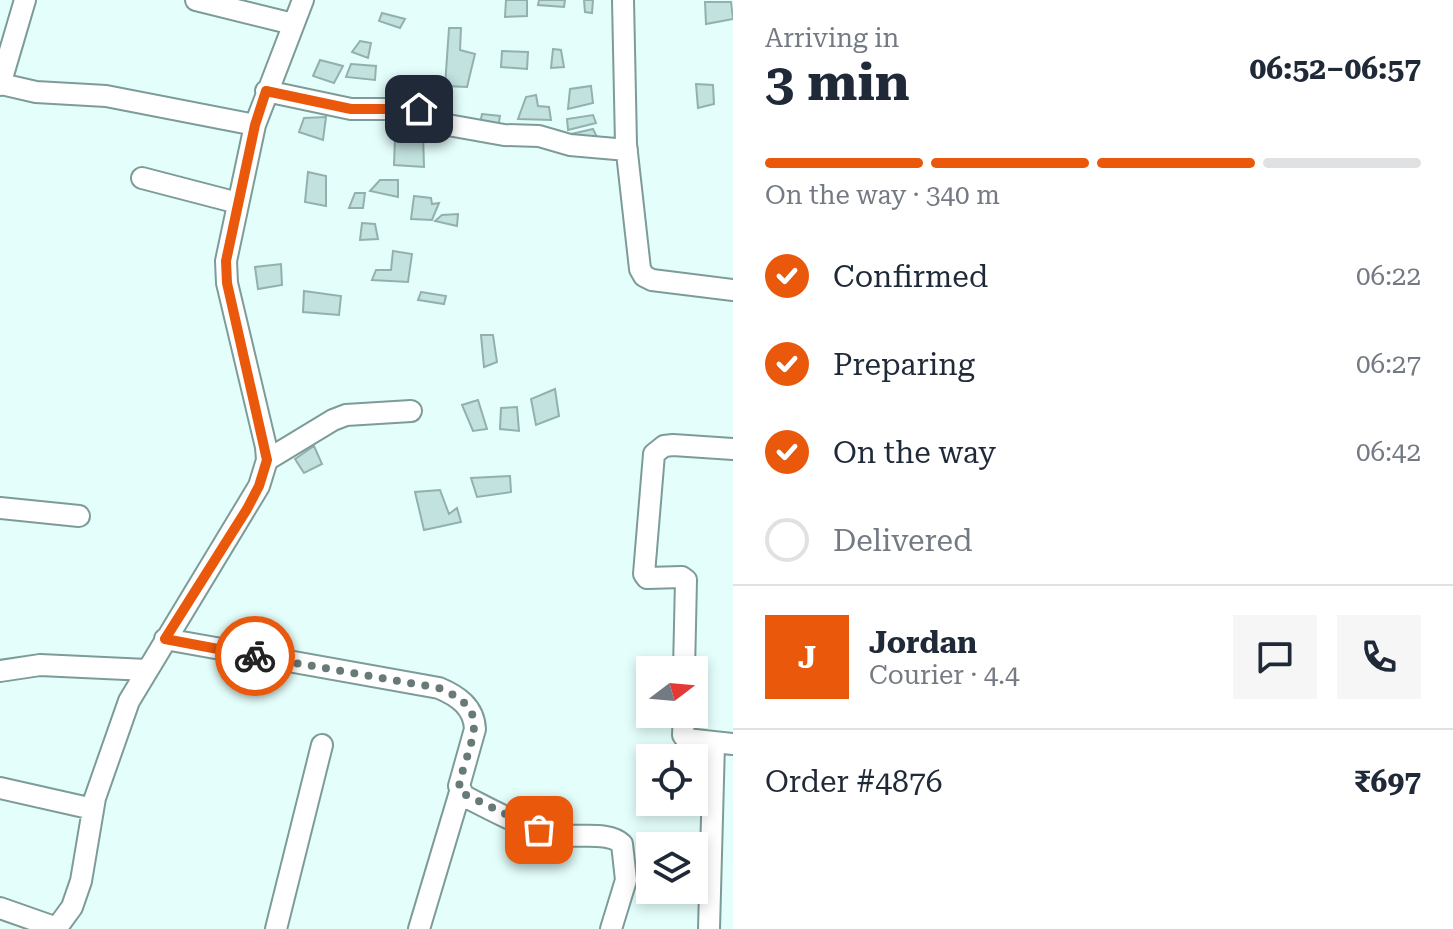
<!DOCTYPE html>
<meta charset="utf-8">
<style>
:root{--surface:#fff;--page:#f6f6f7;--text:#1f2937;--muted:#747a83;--line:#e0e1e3;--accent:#ea580c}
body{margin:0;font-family:"Roboto Serif",serif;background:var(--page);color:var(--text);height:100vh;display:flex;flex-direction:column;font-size:30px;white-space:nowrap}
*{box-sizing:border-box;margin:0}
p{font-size:26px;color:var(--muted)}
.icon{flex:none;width:44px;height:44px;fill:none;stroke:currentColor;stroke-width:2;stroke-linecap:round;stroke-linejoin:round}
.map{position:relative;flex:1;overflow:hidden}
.details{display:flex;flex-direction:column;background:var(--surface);width:720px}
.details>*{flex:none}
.needle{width:52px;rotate:74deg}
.buttons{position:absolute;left:636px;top:656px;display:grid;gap:16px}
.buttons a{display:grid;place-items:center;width:72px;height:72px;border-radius:0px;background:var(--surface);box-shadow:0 4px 12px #0003;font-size:40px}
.pin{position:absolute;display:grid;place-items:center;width:68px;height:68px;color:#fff;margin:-34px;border-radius:16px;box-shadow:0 4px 12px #0006}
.courier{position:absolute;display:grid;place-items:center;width:80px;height:80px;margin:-40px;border:6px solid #ea580c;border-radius:50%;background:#fff;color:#222;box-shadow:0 2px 10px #0007}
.summary em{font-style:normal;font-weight:700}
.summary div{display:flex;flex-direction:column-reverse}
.summary{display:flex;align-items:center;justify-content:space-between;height:136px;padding:0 32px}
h1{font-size:52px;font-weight:700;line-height:60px}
.bar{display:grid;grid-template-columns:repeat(4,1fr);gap:12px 8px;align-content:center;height:96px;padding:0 32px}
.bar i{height:10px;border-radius:6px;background:var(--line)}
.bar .on{background:var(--accent)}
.bar p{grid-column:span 4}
.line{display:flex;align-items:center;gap:20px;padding:0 32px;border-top:2px solid var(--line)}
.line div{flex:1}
.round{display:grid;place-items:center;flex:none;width:84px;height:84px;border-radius:0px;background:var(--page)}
ol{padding:0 32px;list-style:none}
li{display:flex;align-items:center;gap:24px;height:88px}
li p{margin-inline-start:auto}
li .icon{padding:8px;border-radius:50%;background:var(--accent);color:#fff;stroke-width:4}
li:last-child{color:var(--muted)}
li i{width:44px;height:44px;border:4px solid var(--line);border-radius:50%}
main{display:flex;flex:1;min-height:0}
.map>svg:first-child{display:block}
.building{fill:#c2e2df;stroke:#92b1ae;stroke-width:2}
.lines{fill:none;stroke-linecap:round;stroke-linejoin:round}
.minor-casing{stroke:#7d9b98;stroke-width:24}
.minor{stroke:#fff;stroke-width:20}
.done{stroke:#687a78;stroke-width:8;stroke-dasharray:0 14.4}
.route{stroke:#ea580c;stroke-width:10}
</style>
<main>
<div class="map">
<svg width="733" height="929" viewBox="0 0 733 929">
<rect width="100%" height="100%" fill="#e4fefb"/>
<!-- building -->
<path class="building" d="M506 0H527V16L505 17Z
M539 0H565L564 7 538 5Z
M584 0H593L592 13 585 12Z
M705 2H731L733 19 706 24Z
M382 13 405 19 400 28 379 21Z
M449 28H461L460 50 475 54 467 87 445 86Z
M360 41 371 43 368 58 352 52Z
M553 49 561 50 564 67 551 68Z
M502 51 528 52 527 69 501 67Z
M320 60 343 66 334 83 313 76Z
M351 64 376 66 375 80 346 77Z
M696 84 713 85 714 104 698 108Z
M591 86 593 103 568 109 570 89Z
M536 95 538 106 549 107 551 120 518 119 526 97Z
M482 114 500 116 498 128H479Z
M593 115 596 123 568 130 567 119Z
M326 117 323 140 299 132 304 118Z
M593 129 597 137 573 142 571 134Z
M423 133 424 167 394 165 395 138Z
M308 172 326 176V206L305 202Z
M380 180H398V197L370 191Z
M355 193H365L363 208H349Z
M414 196 431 198 432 204 439 203 432 220 411 219Z
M458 214 457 226 435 221 442 215Z
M362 223 375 224 378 239 360 240Z
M393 251 412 254 408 282 372 280 376 270H391Z
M281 264 282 285 258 289 255 267Z
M304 291 341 296 339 315 303 312Z
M421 292 446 296 444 304 418 300Z
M481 335H493L497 362 484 367Z
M555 389 559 416 536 425 531 399Z
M478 400 487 429 473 431 462 405Z
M517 407 519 431 500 429 501 408Z
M314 446 322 464 304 473 295 459Z
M510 476 511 492 477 497 471 478Z
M440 490 449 514 457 508 461 522 424 530 415 492Z"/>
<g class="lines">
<!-- minor casing -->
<g class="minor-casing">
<path id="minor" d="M196 0 293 24
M623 0 626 144 640 269 644 276 652 280 733 290
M1 84 36 92 106 96 255 125
M0 85 25 0
M266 91 351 109H419L448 125 504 135 539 136 570 145 627 150
M142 178 238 203
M267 460 333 420 346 415 411 411
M0 508 79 516
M165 639 439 688C458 696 474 707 475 729L459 786 464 796C494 811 528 831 562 835 579 838 609 831 622 844L626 880 611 929
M684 670 686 580 682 577 647 578 644 574 654 454 664 446 673 445 733 449
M0 671 40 665 147 670
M684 714 683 735 686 739 733 744
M0 788 93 809
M0 908 57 928
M56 929 72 907 81 881 95 798 129 701 259 486 267 460 266 447 227 283 226 261 255 125 303 0
M276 929 322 745
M419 929 460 792
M709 929 714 743"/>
</g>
<!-- minor -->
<use href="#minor" class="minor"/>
</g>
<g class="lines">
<!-- done -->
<path class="done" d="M255 656 439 688C486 708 476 727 464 767 461 776 458 783 460 792L539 830"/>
<!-- route -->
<path class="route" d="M255 656 165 639 247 509 259 486 267 460 227 283 226 261 255 125 266 91 351 109H419"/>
</g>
</svg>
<div class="buttons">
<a><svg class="needle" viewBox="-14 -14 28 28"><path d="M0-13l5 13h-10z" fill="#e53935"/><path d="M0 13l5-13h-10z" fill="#747a83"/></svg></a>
<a><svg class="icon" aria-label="locate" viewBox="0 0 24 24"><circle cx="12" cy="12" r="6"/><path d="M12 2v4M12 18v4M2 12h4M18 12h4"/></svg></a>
<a><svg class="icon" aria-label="layers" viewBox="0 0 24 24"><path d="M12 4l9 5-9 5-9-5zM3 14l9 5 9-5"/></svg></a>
</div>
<div class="pin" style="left:539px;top:830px;background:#ea580c"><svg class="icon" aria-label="bag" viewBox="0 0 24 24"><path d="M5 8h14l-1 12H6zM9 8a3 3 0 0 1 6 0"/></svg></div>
<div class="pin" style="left:419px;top:109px;background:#1f2937"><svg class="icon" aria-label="home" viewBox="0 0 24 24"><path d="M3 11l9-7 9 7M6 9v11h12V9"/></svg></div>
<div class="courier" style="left:255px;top:656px"><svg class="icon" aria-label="bike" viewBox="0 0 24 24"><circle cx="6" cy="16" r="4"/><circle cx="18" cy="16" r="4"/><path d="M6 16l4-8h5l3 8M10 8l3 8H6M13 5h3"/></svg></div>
</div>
<section class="details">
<div class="summary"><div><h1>3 min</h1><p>Arriving in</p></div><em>06:52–06:57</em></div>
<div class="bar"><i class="on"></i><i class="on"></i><i class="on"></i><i></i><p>On the way · 340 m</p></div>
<ol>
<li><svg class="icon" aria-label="check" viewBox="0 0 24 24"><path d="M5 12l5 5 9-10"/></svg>Confirmed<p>06:22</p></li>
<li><svg class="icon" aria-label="check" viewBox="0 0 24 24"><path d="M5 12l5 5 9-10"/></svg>Preparing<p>06:27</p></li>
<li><svg class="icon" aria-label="check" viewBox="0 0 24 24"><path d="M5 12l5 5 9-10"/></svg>On the way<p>06:42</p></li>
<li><i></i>Delivered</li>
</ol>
<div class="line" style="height:144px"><b class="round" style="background:var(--accent);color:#fff">J</b><div><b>Jordan</b><p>Courier · 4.4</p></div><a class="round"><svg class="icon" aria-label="chat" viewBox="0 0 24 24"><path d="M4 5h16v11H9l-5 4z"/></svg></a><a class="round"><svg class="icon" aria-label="phone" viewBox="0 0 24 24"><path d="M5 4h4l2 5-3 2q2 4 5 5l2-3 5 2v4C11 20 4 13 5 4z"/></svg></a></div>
<div class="line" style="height:104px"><div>Order #4876</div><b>₹697</b></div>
</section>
</main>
